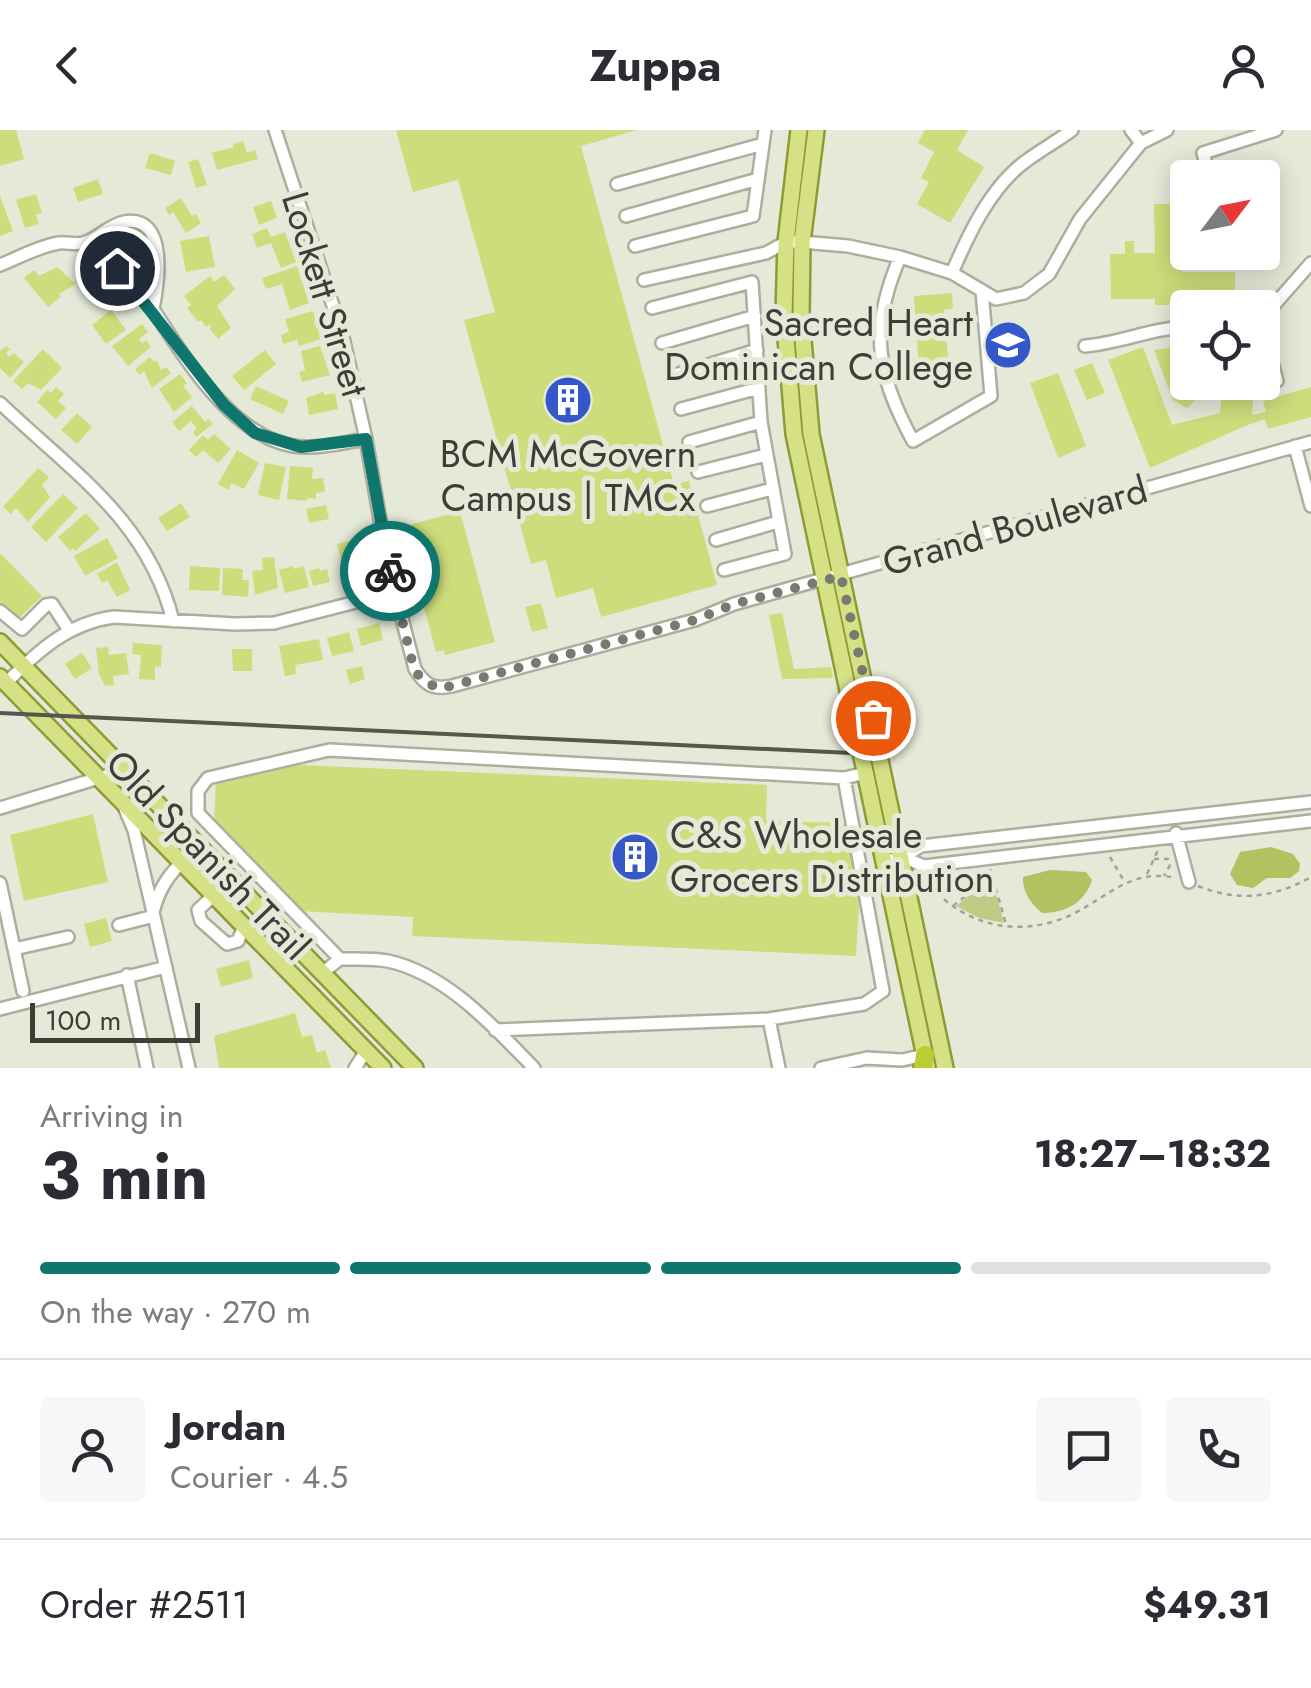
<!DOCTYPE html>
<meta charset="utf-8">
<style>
:root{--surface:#fff;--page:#f7f7f7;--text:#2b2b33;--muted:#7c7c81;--line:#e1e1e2;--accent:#0f766e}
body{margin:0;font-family:Jost,sans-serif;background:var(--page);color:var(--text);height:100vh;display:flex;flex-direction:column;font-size:38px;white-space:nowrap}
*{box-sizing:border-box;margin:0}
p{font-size:32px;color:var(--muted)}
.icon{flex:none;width:55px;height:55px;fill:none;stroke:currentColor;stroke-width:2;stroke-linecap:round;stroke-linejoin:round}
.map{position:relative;height:938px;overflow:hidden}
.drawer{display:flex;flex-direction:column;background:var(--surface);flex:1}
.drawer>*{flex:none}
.needle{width:65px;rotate:58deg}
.controls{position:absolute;left:1170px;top:30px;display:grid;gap:20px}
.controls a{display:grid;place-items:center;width:110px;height:110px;border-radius:10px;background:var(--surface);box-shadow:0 5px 25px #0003;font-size:50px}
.scale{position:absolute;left:30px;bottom:25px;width:170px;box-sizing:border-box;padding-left:10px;border:5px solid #3c3e37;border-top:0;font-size:28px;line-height:35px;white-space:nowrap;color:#3c3e37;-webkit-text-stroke:8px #e5e9d8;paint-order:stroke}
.pin{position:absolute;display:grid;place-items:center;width:85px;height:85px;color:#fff;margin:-42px;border:5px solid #fff;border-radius:50%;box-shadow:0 2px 10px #0007}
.courier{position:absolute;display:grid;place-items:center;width:100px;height:100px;margin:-50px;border:8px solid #0f766e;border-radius:50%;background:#fff;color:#222;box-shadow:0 2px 12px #0007}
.head em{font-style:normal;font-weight:700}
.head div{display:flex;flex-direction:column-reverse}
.head{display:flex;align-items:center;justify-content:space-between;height:170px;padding:0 40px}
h1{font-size:65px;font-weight:700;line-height:75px}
.bar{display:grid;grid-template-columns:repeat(4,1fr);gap:15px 10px;align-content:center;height:120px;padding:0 40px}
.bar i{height:12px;border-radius:8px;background:var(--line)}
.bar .current{background:var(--accent)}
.bar p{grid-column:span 4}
.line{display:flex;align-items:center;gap:25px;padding:0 40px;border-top:2px solid var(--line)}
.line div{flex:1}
.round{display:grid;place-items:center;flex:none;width:105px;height:105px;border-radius:10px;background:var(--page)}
header{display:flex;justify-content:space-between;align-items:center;height:130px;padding:0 40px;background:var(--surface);font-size:45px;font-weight:700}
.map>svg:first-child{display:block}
.green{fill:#beca86}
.water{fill:#b3c260}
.building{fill:#cddd7b}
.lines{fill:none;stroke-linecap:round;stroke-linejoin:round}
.minor-casing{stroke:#acaf9f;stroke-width:16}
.major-casing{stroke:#8e9b36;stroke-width:20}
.highway-casing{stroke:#8e9b36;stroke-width:22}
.path{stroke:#a0a497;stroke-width:2.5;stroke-dasharray:5 5;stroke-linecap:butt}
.minor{stroke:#fff;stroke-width:11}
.major{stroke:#d6e186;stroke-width:15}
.highway{stroke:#bacd35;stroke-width:18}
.rail{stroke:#55574e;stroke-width:4}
.done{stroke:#777a6f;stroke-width:10;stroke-dasharray:0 18}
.route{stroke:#0f766e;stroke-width:12}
.labels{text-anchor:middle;stroke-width:10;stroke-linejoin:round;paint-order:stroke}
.street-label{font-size:38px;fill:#3c3e37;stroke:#e5e9d8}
.poi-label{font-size:38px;fill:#3c3e37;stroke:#e5e9d8;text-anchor:end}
</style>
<header><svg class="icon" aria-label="back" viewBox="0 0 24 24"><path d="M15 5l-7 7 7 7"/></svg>Zuppa<svg class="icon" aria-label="person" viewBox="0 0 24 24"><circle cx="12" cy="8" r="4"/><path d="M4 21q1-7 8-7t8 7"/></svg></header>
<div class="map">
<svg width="1311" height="938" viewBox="0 0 1311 938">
<rect width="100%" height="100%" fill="#e5e9d8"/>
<!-- green -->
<path class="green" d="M994 757 1004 793 979 788 956 776 973 762Z"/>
<!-- water -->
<path class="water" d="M1271 717 1293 724 1300 734 1299 741 1290 748H1267L1253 758 1237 755 1230 744 1240 722Z
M1050 740 1086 742 1092 750C1085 773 1065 783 1042 783 1031 774 1022 761 1023 747Z"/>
<!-- building -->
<path class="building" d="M0 0H16L24 29 0 36Z
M396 0H637L581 16 674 355 689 351 717 455 601 487 593 458 556 468 546 430 531 434 464 190 495 182 458 50 413 62Z
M925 0H968L957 20 984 37 950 93 917 74 929 52 921 48 934 22 918 13Z
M243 11 247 23 255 20 258 29 217 40 212 23 234 17 233 14Z
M150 23 175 31 171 45 145 38Z
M198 29 207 55 196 58 188 32Z
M98 49 103 64 78 72 73 58Z
M36 64 42 83 36 85 39 94 25 98 16 70Z
M0 66 13 101 0 106Z
M181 68 192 86 196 84 201 93 186 103 173 82 169 85 165 78Z
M271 71 277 88 259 95 253 77Z
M1154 74H1183V142H1235V168H1183V175H1155V169H1111L1110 124H1125V111H1134V123H1155Z
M267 98 271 107 285 102 296 132 281 138 271 113 257 118 252 104Z
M209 106 215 137 186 142 180 111Z
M297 136 309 173 290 180 282 154 266 159 262 148Z
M57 137 76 154 59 164 61 167 48 177 24 148 34 140 39 146Z
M224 145 235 159 217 176 231 198 218 209 210 199 211 194 206 197 201 190 198 192 187 178 191 175 184 166 210 146 214 152Z
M952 163 953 179 944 180 949 238 919 240 914 166Z
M111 180 126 200 106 214 92 195Z
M313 181 321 209 299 216 297 210 283 214 281 205 289 202 285 189Z
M142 194 148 202 139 209 142 213 146 210 151 217 128 236 112 216Z
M1188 215V252H1196L1197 268 1187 278 1173 270 1154 220Z
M6 216 10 219 6 223 9 227 14 223 24 232 10 248 0 238V221Z
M320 216 330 245 302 252 299 242 305 240 301 221Z
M1143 217 1172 295 1220 283 1223 252H1254L1252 285 1266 282 1263 271 1311 257V287L1268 299 1265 289 1250 294 1150 338 1108 230Z
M43 219 62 238 41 260 28 253 22 259 13 251Z
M265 220 276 234 244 260 232 246Z
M150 227 154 232 157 230 161 240 166 237 171 243 152 258 144 241 139 245 135 239Z
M1092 233 1105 263 1087 270 1074 240Z
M1058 243 1086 316 1058 328 1030 253Z
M180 244 187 253 183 256 192 267 174 282 159 259Z
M256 256 289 271 283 284 250 269Z
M56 257 64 264 58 271 66 278 56 289 37 272 47 260 51 263Z
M323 262 324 265 335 263 338 279 309 285 306 268Z
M192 276 205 292 209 289 213 294 196 307 193 302 197 299 191 291 179 301 172 292Z
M77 283 92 297 77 314 61 300Z
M214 304 231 319 218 333 203 320 196 327 189 320 203 305 208 310Z
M237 320 259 333 244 359 232 353 228 360 218 354Z
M265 333 286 337 279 370 258 365Z
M290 336 313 338 312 349 323 348 325 362 316 363V369L308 368 307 371 287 369Z
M38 338 49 347 42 355 50 367 28 392 16 378 11 384 3 377Z
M63 364 78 378 46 412 31 397Z
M181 373 190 387 167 401 158 388Z
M326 375 329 389 309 393 306 379Z
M460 381 495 512 445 525 444 520 436 522 404 402 411 400 410 395Z
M86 383 100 399 75 421 73 418 70 421 58 407Z
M107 408 118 428 85 446 74 426Z
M355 410 360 441 345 445 337 414Z
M0 423 42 466 17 490 0 472Z
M274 427 278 458 255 465 252 441 263 440 262 428Z
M117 432 130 460 117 467 107 450 102 453 97 444Z
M190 436 220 438 219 461 189 460Z
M293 436 294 439 304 436 309 457 285 463 279 440Z
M223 438 243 439 242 450H249L248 467 222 465Z
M319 438 320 441 327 439 330 452 313 456 309 441Z
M541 473 548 498 532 502 525 477Z
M782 483 794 539 831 537 833 548 782 549 769 485Z
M379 493 383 510 361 516 357 499Z
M349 502 354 521 332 526 327 508Z
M319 509 323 530 295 535 296 544 285 546 279 516Z
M133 513 162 515 161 537 155 536V550L139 549 141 525 132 524Z
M108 517 109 525 126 523 129 544 113 546 114 555 105 556 99 544 96 518Z
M232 519H252V541H233Z
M82 523 92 538 75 549 65 534Z
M362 536 365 549 350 554 346 540Z
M299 635 767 655 766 691 848 693 860 760 856 826 412 806 413 787 299 781 214 695 216 651Z
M93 684 108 752 24 771 10 705Z
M106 788 112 811 90 817 84 794Z
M249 830 253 848 221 857 216 839Z
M295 883 302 907 312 905 317 923 325 920 331 938H219L214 906Z"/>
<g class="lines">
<!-- minor casing -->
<g class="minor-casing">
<path id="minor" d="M275 0 342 203 366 309 387 430 415 539C425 555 433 560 452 556L695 490 734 474 1311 312
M1131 0 1141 13
M1205 30 1203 23 1276 0
M617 54 763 14
M626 86 758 49
M85 113 117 138 153 179
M635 116 753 86 765 0
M900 127C869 199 876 243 913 311L991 266 982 161
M0 135C18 128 39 116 59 113 67 112 75 115 83 113 97 110 108 95 124 92 169 84 158 154 153 179 186 230 237 315 304 317 325 318 346 312 366 309
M952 143C968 105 991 56 1026 31 1041 20 1057 11 1072 0
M644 150 766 123 786 112H802L848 116 900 127 952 143 996 169 1024 163 1049 144 1080 89 1141 13 1167 0
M652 178 752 152 761 292 785 424 724 440
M1255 178 1274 175 1311 133
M1262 194 1277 251
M662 213 755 186
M1085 216C1121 213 1151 198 1188 197
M672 246 757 220
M0 273C71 341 148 390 173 491
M681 279 759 258
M689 312 761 292
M1295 316 1311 376
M698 342 766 325
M707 376 772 359
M716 410 778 392
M0 481 22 499 46 475 52 474 69 500
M6 553C38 521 68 493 114 487L235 494 274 493 395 462
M0 678 125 640
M125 679 134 700 189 938
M1176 703 1189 752
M903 727 924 736 1311 691
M886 731 903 727 921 716 1311 672
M0 753 23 861
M214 765 198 780 201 791 227 814 238 811 244 796
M154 779C161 750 178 736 198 715
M119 795 154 786
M14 819 68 807
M340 829 198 683V661L208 648 329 620 844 648
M322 843 340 829C355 829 373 828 388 831 447 844 494 897 534 938
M127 845 147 938
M0 879 166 837
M495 900 769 889
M355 938 366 921
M779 938 769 889 864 874 883 861 844 648 866 643
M821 938 867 928 902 930 925 925"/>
</g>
<!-- major casing -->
<g class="major-casing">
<path id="major" d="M799 0 786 112 784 185 794 304 927 936
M816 0 802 112 801 186 811 304 945 938
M0 512 415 938
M0 547 383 938"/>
</g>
<!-- highway casing -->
<g class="highway-casing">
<path id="highway" d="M923 938 925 925"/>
</g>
<!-- path -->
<path class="path" d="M1110 727 1124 751
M1154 729H1168L1170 735 1164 746
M990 739 1006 794
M1147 744 1158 720
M930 755C965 797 1021 808 1071 785 1108 767 1131 738 1176 748
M1198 756C1238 772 1274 768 1311 747
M920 761 930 755 932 746
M953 776 973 760 993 756"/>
<!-- minor -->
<use href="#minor" class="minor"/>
<!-- major -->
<use href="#major" class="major"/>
<!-- highway -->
<use href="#highway" class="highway"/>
<!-- rail -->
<path class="rail" d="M0 583 851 623"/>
</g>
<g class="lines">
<!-- done -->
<path class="done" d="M390 441 414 539 422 550 440 559 695 490 734 474 841 446 873 588"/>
<!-- route -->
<path class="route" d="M117 138 224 275 255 303 301 317 366 309 390 441"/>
</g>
<!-- icons -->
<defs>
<g id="university-disc" transform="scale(2.5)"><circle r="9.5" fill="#3558c8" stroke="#e5e9d8"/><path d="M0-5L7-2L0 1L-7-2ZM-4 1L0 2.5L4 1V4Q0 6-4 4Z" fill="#fff"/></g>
<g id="building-disc" transform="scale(2.5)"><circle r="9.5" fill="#3558c8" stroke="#e5e9d8"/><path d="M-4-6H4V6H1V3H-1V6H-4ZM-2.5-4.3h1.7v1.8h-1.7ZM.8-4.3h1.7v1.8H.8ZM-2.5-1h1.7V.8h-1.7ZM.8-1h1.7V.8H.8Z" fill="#fff"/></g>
</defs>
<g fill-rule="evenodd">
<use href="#university-disc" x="1008" y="215"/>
<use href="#building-disc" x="568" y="270"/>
<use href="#building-disc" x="635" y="727"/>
</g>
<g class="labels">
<!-- street labels -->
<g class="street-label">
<text transform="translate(325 164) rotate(73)" y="13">Lockett Street</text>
<text transform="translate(1015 396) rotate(-16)" y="13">Grand Boulevard</text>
<text transform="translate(208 725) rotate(46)" y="13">Old Spanish Trail</text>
</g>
<!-- poi labels -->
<g class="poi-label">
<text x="973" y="206">Sacred Heart<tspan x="973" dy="44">Dominican College</tspan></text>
<text x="568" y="337" text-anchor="middle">BCM McGovern<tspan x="568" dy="44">Campus | TMCx</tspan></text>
<text x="670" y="718" text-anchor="start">C&amp;S Wholesale<tspan x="670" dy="44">Grocers Distribution</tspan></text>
</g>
</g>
</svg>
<div class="controls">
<a><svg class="needle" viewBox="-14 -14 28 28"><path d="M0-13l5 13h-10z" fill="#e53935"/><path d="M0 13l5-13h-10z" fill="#7c7c81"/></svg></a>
<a><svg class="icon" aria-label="locate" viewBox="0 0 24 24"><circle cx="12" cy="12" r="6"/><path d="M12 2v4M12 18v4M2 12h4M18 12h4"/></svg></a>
</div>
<div class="scale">100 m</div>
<div class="pin" style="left:873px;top:588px;background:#ea580c"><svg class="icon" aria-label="bag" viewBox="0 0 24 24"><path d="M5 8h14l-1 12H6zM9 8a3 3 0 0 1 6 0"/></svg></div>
<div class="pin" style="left:117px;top:138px;background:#1f2937"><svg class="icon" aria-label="home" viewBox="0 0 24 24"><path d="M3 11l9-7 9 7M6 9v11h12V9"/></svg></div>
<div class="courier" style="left:390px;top:441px"><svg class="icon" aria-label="bike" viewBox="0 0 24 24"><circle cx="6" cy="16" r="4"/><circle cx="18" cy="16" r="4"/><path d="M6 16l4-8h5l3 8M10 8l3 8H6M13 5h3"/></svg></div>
</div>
<section class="drawer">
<div class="head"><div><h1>3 min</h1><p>Arriving in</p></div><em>18:27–18:32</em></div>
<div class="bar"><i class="current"></i><i class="current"></i><i class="current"></i><i></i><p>On the way · 270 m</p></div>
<div class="line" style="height:180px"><a class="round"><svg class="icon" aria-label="person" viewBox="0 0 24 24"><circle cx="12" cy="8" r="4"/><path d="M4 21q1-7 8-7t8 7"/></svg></a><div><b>Jordan</b><p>Courier · 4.5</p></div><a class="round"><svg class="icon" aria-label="chat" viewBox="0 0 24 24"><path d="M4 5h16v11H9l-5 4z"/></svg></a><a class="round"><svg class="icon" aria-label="phone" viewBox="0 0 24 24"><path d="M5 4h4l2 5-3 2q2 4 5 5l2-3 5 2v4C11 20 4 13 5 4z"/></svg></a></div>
<div class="line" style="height:130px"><div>Order #2511</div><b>$49.31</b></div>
</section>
